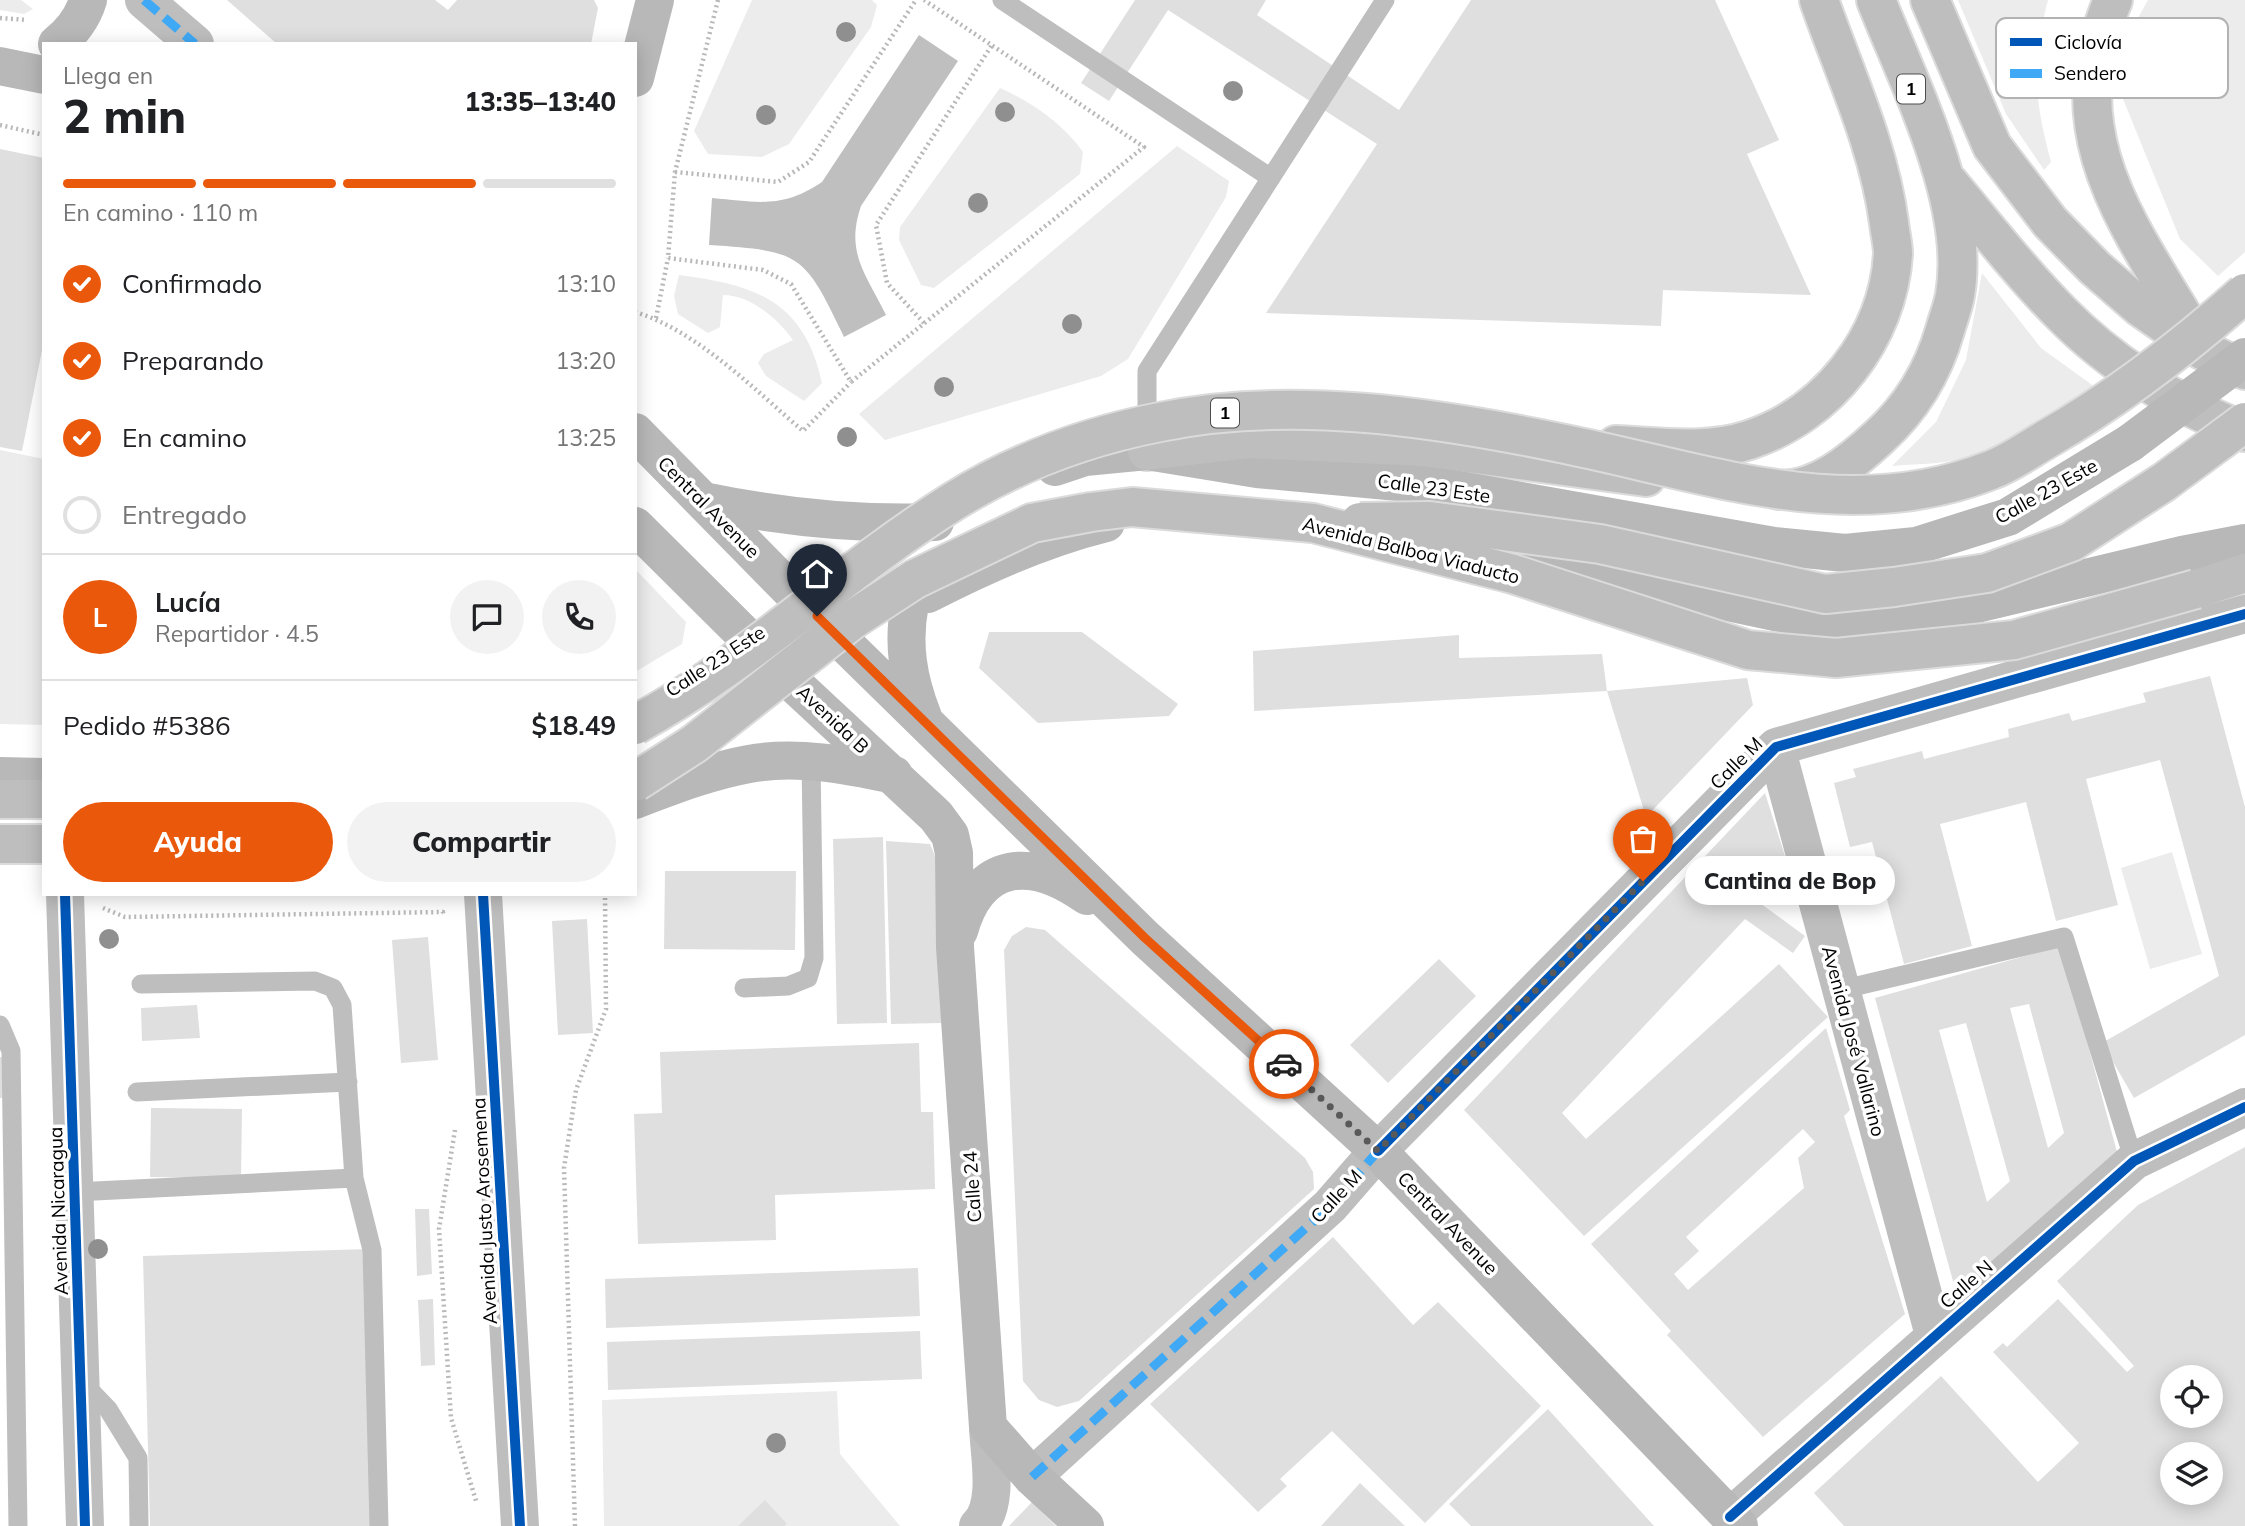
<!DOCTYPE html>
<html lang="es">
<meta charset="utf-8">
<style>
:root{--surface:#fff;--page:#f2f2f2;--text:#202124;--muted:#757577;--line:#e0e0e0;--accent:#ea580c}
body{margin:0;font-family:Mulish,sans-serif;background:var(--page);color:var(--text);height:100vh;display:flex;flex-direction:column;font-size:26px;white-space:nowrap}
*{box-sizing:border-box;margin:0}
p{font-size:23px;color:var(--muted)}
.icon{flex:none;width:38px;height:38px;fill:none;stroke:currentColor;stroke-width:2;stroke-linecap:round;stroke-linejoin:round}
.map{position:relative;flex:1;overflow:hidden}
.side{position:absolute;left:42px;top:42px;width:595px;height:854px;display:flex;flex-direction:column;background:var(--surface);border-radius:0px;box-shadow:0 4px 18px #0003}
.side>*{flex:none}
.buttons{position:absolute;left:2160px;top:1365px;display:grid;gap:14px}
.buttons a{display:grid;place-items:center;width:63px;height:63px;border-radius:50%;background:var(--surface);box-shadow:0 4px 18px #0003;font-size:35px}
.pin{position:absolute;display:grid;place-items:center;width:60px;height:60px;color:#fff;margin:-72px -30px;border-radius:50% 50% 50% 0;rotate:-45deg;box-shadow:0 0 7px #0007}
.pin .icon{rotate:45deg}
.courier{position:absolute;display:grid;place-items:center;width:70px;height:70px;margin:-35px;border:5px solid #ea580c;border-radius:50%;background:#fff;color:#222;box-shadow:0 2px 9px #0007}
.bubble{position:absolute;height:49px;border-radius:24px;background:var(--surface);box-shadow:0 4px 18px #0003;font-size:23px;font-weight:800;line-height:49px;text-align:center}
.head em{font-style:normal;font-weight:800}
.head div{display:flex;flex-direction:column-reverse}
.head{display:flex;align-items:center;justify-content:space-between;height:119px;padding:0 21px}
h1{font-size:46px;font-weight:800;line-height:52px}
.bar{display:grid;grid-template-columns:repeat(4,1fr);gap:10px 7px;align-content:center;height:84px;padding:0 21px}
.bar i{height:9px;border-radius:5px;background:var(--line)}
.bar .current{background:var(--accent)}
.bar p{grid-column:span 4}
.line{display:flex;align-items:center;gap:18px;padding:0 21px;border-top:2px solid var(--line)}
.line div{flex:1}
.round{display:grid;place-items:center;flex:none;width:74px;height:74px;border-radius:37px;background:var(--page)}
ol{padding:0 21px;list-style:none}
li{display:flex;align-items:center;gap:21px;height:77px}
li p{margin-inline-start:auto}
li .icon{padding:7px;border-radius:50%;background:var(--accent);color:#fff;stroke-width:4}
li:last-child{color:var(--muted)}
li i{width:38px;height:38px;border:4px solid var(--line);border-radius:50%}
.button{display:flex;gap:14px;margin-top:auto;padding:14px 21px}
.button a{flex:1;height:80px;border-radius:42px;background:var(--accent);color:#fff;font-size:28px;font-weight:800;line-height:80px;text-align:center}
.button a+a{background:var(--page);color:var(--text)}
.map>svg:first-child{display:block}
.green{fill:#ececec}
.water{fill:#bfbfbf}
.building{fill:#dfdfdf;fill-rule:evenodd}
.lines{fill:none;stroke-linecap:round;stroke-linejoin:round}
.highway-casing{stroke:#dbdbdb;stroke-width:42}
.path{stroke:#b9b9b9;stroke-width:4.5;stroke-dasharray:2 3.5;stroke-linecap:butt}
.lane{stroke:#bebebe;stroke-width:19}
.street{stroke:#bebebe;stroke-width:38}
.secondary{stroke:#b8b8b8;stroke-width:38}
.highway{stroke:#bebebe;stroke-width:38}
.highway-bridge-casing{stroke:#dbdbdb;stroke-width:42;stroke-linecap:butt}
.secondary-bridge{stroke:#b8b8b8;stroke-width:38}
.highway-bridge{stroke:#bebebe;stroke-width:38}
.quiet{stroke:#3fa9f5;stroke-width:9;stroke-dasharray:18 9;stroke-linecap:butt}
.cycleway-casing{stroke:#fff;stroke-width:15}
.cycleway{stroke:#0057b8;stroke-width:10}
.tree{fill:#8f8f8f}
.done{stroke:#595959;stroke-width:7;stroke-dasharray:0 12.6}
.route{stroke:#ea580c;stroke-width:9}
.labels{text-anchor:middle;stroke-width:7;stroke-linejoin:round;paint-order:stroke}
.shield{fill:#fff;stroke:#4c4c4c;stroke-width:2}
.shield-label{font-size:18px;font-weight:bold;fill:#000}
.street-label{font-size:19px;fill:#000;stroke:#fff}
.key{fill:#fff;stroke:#b2b2b2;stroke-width:2}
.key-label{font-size:19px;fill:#000}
</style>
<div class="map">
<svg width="2245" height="1526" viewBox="0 0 2245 1526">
<rect width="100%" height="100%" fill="#fff"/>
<!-- green -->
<path class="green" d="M0 0H21L33 9 24 14 0 10Z
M752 0H872L877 5 871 27 789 144 762 157 708 154 694 131Z
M1958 0H2048C2031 64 2034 98 2051 162L2044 170 2006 114Z
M2148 0H2245V252L2218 276 2180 239 2123 99 2139 16Z
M1000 88C1033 103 1062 123 1083 152L1080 174 934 288 921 285 899 240 900 227Z
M1177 146 1229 181 1226 197 1128 359 1101 376 885 440 859 414Z
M1982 273 2041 348 2095 387C2055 414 2009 447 1962 459 1940 464 1915 464 1892 466L1936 422 1966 360Z
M679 275C755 285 804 300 822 383L804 401 766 376 758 363 764 354 793 340C778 319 751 295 723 295L720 327 708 333 678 314 674 296Z
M0 450 44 459V725L0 724Z
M635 569 686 622 682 644 635 672Z
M2172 852 2202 954 2150 969 2121 868Z
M837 1391 840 1454 900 1526H604L602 1400Z"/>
<!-- water -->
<path class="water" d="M919 35 958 61 861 206C845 253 866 274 886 315L844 337C804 253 801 251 709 245L712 198C758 202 782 209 822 182Z"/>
<!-- building -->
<path class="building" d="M227 0H435L448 10 457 0H594L598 8 591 44H277Z
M1135 0H1266L1257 15 1399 110 1471 0H1715L1779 140 1747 154 1811 295 1663 290 1661 326 1266 313 1377 144 1168 10 1109 101 1081 83Z
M0 149 44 158V340L22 451 0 447Z
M989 632H1082L1178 704 1169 716 1038 723 979 668Z
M1459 635V658L1602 654 1607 691 1254 711 1253 651Z
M2210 676 2245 807V1035L2134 1098 2102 1043 2219 976 2160 760 2086 779 2118 905 2056 921 2026 802 1940 824 1972 946 1904 964 1872 842 1850 847 1834 783 1856 777 1853 769 1922 751 1924 759 2009 737 2008 729 2069 713 2072 721 2146 702 2143 693Z
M1747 678 1753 705 1646 817 1607 691Z
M1765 793 1790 872 1760 903 1805 936 1793 953 1745 919 1562 1113 1586 1139 1779 964 1828 1017 1584 1236 1464 1110Z
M883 837 887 1023 837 1024 833 839Z
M886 841 930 844 938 863 942 1023 891 1024Z
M665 871H796L795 950 664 949Z
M587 919 593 1033 558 1035 552 921Z
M1026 927 1045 930 1305 1158 1313 1172 1314 1189 1079 1401 1057 1407 1039 1400 1023 1381 1004 950 1012 936Z
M428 937 438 1060 401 1063 392 940Z
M2061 946 2117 1152 1969 1285H1961L1953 1281 1875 998ZM2029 1004 2064 1133 2048 1148 2010 1008ZM1966 1023 2010 1181 1987 1202 1939 1030Z
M1439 959 1476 996 1388 1083 1350 1045Z
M197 1005 200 1038 142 1041 141 1008Z
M1826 1028 1850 1110 1844 1116 1905 1314 1763 1437 1667 1335 1671 1331 1591 1244ZM1803 1129 1815 1142 1798 1158 1804 1188 1688 1290 1674 1274 1699 1251 1686 1237Z
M919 1043 921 1112H933L935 1189 775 1195 776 1240 638 1244 634 1114 662 1113 660 1052Z
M0 1057 6 1058 2 1098H0Z
M151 1108 242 1109 241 1178 150 1177Z
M2245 1147V1526H1844L1814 1493 1941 1376 2038 1482 2079 1443 1993 1352 2003 1343 2007 1347 2058 1299 2127 1372 2134 1366 2057 1281 2138 1205ZM2172 1377H2210V1416H2172ZM2172 1454H2210V1493H2172Z
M415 1209H429L432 1274 417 1276Z
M1333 1237 1413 1325 1438 1302 1541 1406 1425 1523 1332 1431 1280 1479 1287 1486 1258 1512 1150 1404Z
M369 1249 376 1526H150L143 1256Z
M918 1268 920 1316 606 1328 605 1279Z
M433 1299 435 1365 421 1366 418 1300Z
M920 1331 922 1379 608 1390 607 1342Z
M1548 1409 1654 1526H1471L1449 1504Z
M1360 1483 1405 1526H1321Z
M765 1500 787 1524 784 1526H738Z
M1032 1502 1056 1526H1009Z"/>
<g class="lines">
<!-- highway casing -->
<g class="highway-casing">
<path id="highway" d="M1930 0 1992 146 2050 222 2095 268 2140 307 2202 350 2245 370
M2113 0C2054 138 2132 228 2198 342
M1948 182C1985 226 2020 272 2061 313 2112 365 2178 405 2245 432
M1616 445C1659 447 1707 454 1749 440 1828 414 1888 338 1893 254 1893 244 1890 233 1889 223 1879 146 1844 72 1819 0
M1147 451 1250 439 1423 447 1646 477
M1779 490C1817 491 1852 462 1879 437 1911 408 1933 372 1945 330 1948 319 1953 307 1955 295 1971 204 1909 84 1876 0
M2196 589 2245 573
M0 799H44
M0 844H44"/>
</g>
<!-- path -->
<path class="path" d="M718 0 675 172 668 258 763 270 791 284 851 382 1144 147 924 0
M0 18 27 20
M0 125 44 135
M675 172 778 182 809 162 916 0
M635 312C696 330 755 390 803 431L851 382
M656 318 668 258
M924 323 887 283 876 225 992 45
M103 908 125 917 443 912V915
M455 1130 439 1229 451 1418 476 1501
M575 1526 564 1168 576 1090 606 1009 605 894"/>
<!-- lane -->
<path class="lane" d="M1002 0 1271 178
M1147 430V371L1385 0
M141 984 315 981 333 988 342 1005 354 1178 372 1250 379 1526
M744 988 788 986 808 978 814 958 811 762
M1840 990 2064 937 2134 1161
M0 1025 11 1051 18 1526
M137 1092 348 1082
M75 1192 354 1178
M82 1382 108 1409 138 1458 139 1526"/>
<!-- street -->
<path class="street" d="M144 0 195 44
M1776 747 1934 1335
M65 894 85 1526
M483 894 520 1526
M1032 1477 1330 1206 1378 1151 1776 747 2245 614
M1730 1517 2134 1161 2245 1107
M978 1526C1000 1505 989 1455 988 1427"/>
<!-- secondary -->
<path class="secondary" d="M57 44C71 33 83 17 88 0
M0 66 44 75
M635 78 655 0
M635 432 802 602 1145 938 1378 1151 1739 1526
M1055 467 1085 457 1147 451 1257 469 1431 485 1774 546 1845 553 1916 546 2008 517 2130 443
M704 501C781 517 856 525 935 522
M635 526 795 685 936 816 950 835 954 853 955 947 988 1427 1032 1477 1085 1526
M1483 550 1836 625 1943 612 2182 555 2245 543
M928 594C984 565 1045 538 1106 523
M910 603C902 644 908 679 923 717
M0 776 44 777
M635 800C672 786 710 771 749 764 796 755 847 765 894 775
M959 931C979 859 1032 857 1087 896"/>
<!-- highway -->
<use href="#highway" class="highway"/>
<!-- highway-bridge casing -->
<g class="highway-bridge-casing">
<path id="highway-bridge" d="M1360 522 1430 521 1600 544 1825 594 1894 587 1987 573 2071 542 2164 482 2245 422
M635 725C750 662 844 570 954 501 1017 462 1088 436 1160 422 1290 395 1436 417 1565 444 1708 473 1848 527 1991 470 2010 463 2028 450 2045 440 2118 398 2183 348 2245 293
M635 782 694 744 852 620 915 579 1032 523 1091 512 1132 507 1313 523 1513 574 1748 650 1836 658 2014 640 2196 589"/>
</g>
<!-- secondary-bridge -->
<path class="secondary-bridge" d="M2130 443 2245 357"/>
<!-- highway-bridge -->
<use href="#highway-bridge" class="highway-bridge"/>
<!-- quiet -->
<path class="quiet" d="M144 0 195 44
M1032 1477 1330 1206 1378 1151"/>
<!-- cycleway casing -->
<g class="cycleway-casing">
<path id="cycleway" d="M65 894 85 1526
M483 894 520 1526
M1378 1151 1776 747 2245 614
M1730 1517 2134 1161 2245 1107"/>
</g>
<!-- cycleway -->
<use href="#cycleway" class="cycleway"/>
</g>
<!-- trees -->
<g class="tree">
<circle cx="846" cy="32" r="10"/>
<circle cx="1233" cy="91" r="10"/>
<circle cx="1005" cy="112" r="10"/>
<circle cx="766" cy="115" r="10"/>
<circle cx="978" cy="203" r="10"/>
<circle cx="1072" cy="324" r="10"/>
<circle cx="944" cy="387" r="10"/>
<circle cx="847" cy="437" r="10"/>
<circle cx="109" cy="939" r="10"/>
<circle cx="98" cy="1249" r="10"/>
<circle cx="776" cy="1443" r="10"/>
</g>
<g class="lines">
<!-- done -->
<path class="done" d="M1284 1064 1378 1151 1643 881"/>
<!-- route -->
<path class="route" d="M817 616 1145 938 1284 1064"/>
</g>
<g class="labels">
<!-- shield labels -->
<g class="shield">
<rect x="1897" y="74.5" width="28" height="29" rx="5"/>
<rect x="1211" y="398.5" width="28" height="29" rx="5"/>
</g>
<g class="shield-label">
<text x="1911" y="95">1</text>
<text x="1225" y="419">1</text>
</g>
<!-- street labels -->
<g class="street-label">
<text transform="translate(1434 488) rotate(8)" y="7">Calle 23 Este</text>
<text transform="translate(2046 491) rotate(-29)" y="7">Calle 23 Este</text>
<text transform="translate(709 507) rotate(45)" y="7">Central Avenue</text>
<text transform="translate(1411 550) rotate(14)" y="7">Avenida Balboa Viaducto</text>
<text transform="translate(715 661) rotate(-33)" y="7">Calle 23 Este</text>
<text transform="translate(833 719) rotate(43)" y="7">Avenida B</text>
<text transform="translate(1736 763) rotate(-45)" y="7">Calle M</text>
<text transform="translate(1854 1041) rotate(75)" y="7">Avenida José Vallarino</text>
<text transform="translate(972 1187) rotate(-94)" y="7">Calle 24</text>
<text transform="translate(1336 1196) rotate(-47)" y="7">Calle M</text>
<text transform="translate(58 1211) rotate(-92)" y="7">Avenida Nicaragua</text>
<text transform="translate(484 1211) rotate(-93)" y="7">Avenida Justo Arosemena</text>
<text transform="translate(1448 1223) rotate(46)" y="7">Central Avenue</text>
<text transform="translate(1966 1284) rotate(-41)" y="7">Calle N</text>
</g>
</g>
<!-- legend -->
<rect x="1996" y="18" width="232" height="80" rx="10" class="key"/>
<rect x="2010" y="38" width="32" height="8" fill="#0057b8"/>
<rect x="2010" y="69" width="32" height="9" fill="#3fa9f5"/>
<g class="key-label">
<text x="2054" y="49">Ciclovía</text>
<text x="2054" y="80">Sendero</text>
</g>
</svg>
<div class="buttons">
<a><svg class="icon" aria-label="locate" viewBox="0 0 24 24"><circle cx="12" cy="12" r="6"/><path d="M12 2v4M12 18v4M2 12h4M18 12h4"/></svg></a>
<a><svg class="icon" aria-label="layers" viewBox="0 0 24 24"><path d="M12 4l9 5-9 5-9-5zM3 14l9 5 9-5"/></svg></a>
</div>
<div class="pin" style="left:1643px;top:881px;background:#ea580c"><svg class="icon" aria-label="bag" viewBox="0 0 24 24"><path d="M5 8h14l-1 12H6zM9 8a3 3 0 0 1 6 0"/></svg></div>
<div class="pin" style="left:817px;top:616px;background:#1f2937"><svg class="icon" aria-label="home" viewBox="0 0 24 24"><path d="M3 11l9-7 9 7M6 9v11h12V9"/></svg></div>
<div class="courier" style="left:1284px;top:1064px"><svg class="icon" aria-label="car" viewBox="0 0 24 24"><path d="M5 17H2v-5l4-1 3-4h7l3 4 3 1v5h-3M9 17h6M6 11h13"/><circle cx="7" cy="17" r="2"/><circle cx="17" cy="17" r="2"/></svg></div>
<div class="bubble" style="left:1685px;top:856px;width:210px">Cantina de Bop</div>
<section class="side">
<div class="head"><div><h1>2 min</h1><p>Llega en</p></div><em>13:35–13:40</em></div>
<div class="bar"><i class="current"></i><i class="current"></i><i class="current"></i><i></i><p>En camino · 110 m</p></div>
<ol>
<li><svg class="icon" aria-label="check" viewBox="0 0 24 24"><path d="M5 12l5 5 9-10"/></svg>Confirmado<p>13:10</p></li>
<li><svg class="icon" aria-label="check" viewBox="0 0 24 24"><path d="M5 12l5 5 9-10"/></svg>Preparando<p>13:20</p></li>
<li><svg class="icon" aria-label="check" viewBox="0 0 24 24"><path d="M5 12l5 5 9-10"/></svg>En camino<p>13:25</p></li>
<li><i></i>Entregado</li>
</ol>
<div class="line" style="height:126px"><b class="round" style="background:var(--accent);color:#fff">L</b><div><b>Lucía</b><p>Repartidor · 4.5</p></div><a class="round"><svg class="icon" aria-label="chat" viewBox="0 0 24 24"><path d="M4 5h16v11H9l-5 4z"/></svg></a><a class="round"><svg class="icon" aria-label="phone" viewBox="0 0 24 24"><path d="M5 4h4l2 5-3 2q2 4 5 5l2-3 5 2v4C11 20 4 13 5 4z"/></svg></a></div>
<div class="line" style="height:91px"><div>Pedido #5386</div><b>$18.49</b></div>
<div class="button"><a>Ayuda</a><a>Compartir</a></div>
</section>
</div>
